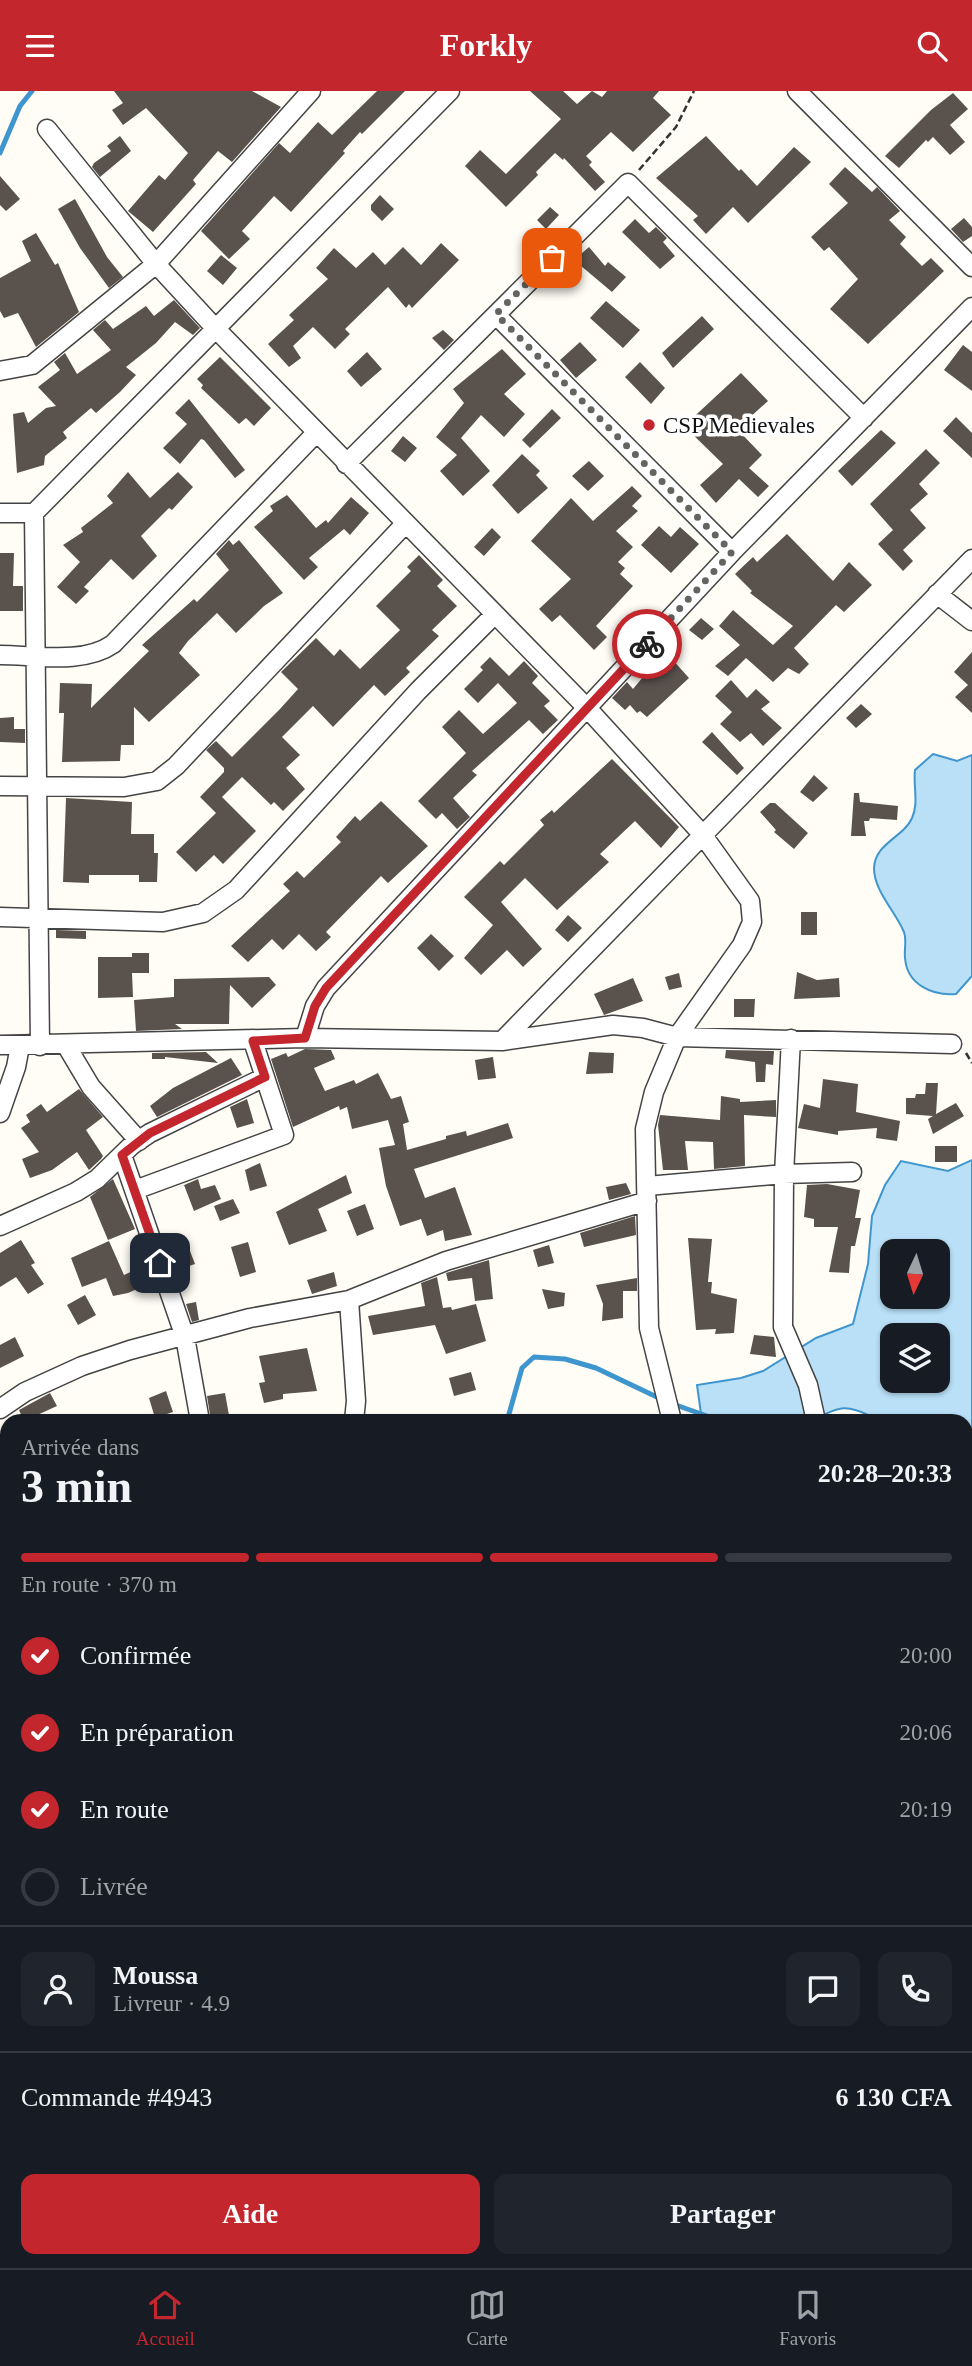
<!DOCTYPE html>
<html lang="fr">
<meta charset="utf-8">
<style>
:root{--surface:#171b24;--page:#20242c;--text:#f1f3f6;--muted:#9ea1a6;--line:#363941;--accent:#c4262e}
body{margin:0;font-family:"Times New Roman",serif;background:var(--page);color:var(--text);height:100vh;display:flex;flex-direction:column;font-size:26px;white-space:nowrap}
*{box-sizing:border-box;margin:0}
p{font-size:23px;color:var(--muted)}
.icon{flex:none;width:38px;height:38px;fill:none;stroke:currentColor;stroke-width:2;stroke-linecap:round;stroke-linejoin:round}
.map{position:relative;flex:1;overflow:hidden}
.panel{position:absolute;left:0px;top:1323px;width:973px;height:854px;display:flex;flex-direction:column;background:var(--surface);border-radius:21px 21px 0 0;box-shadow:0 2px 5px #0004}
.panel>*{flex:none}
.needle{width:46px;rotate:184deg}
.fabs{position:absolute;left:880px;top:1148px;display:grid;gap:14px}
.fabs a{display:grid;place-items:center;width:70px;height:70px;border-radius:14px;background:var(--surface);box-shadow:0 2px 5px #0004;font-size:35px}
.pin{position:absolute;display:grid;place-items:center;width:60px;height:60px;color:#fff;margin:-30px;border-radius:14px;box-shadow:0 4px 10px #0006}
.courier{position:absolute;display:grid;place-items:center;width:70px;height:70px;margin:-35px;border:5px solid #c4262e;border-radius:50%;background:#fff;color:#222;box-shadow:0 2px 9px #0007}
.headline em{font-style:normal;font-weight:600}
.headline div{display:flex;flex-direction:column-reverse}
.headline{display:flex;align-items:center;justify-content:space-between;height:119px;padding:0 21px}
h1{font-size:46px;font-weight:600;line-height:52px}
.bar{display:grid;grid-template-columns:repeat(4,1fr);gap:10px 7px;align-content:center;height:84px;padding:0 21px}
.bar i{height:9px;border-radius:5px;background:var(--line)}
.bar .active{background:var(--accent)}
.bar p{grid-column:span 4}
.line{display:flex;align-items:center;gap:18px;padding:0 21px;border-top:2px solid var(--line)}
.line div{flex:1}
.round{display:grid;place-items:center;flex:none;width:74px;height:74px;border-radius:14px;background:var(--page)}
ol{padding:0 21px;list-style:none}
li{display:flex;align-items:center;gap:21px;height:77px}
li p{margin-inline-start:auto}
li .icon{padding:7px;border-radius:50%;background:var(--accent);color:#fff;stroke-width:4}
li:last-child{color:var(--muted)}
li i{width:38px;height:38px;border:4px solid var(--line);border-radius:50%}
.button{display:flex;gap:14px;margin-top:auto;padding:14px 21px}
.button a{flex:1;height:80px;border-radius:14px;background:var(--accent);color:#fff;font-size:28px;font-weight:600;line-height:80px;text-align:center}
.button a+a{background:var(--page);color:var(--text)}
header{display:flex;justify-content:space-between;align-items:center;height:91px;padding:0 21px;background:var(--accent);color:#fff;font-size:32px;font-weight:600}
.dock{display:flex;justify-content:space-around;align-items:center;height:98px;border-top:2px solid var(--line);background:var(--surface);font-size:19px;color:var(--muted)}
.dock a{display:grid;justify-items:center;gap:4px}
.dock .active{color:var(--accent)}
.map>svg:first-child{display:block}
.water{fill:#b9e0f7;stroke:#3f96cf;stroke-width:2;fill-rule:evenodd}
.lines{fill:none;stroke-linecap:round;stroke-linejoin:round}
.stream{stroke:#3f96cf;stroke-width:5}
.building{fill:#5a524d}
.street-casing{stroke:#444;stroke-width:21}
.path{stroke:#333;stroke-width:2.5;stroke-dasharray:7 3.5;stroke-linecap:butt}
.street{stroke:#fff;stroke-width:18}
.done{stroke:#646461;stroke-width:7;stroke-dasharray:0 12.6}
.route{stroke:#c4262e;stroke-width:9}
.poi-dot{fill:#c4262e;stroke:#fff;stroke-width:2.5}
.labels{text-anchor:middle;stroke-width:7;stroke-linejoin:round;paint-order:stroke}
.poi-label{font-size:23px;fill:#111;stroke:#fff;text-anchor:start}
</style>
<header><svg class="icon" aria-label="menu" viewBox="0 0 24 24"><path d="M4 6h16M4 12h16M4 18h16"/></svg>Forkly<svg class="icon" aria-label="search" viewBox="0 0 24 24"><circle cx="10" cy="10" r="6"/><path d="M15 15l6 6"/></svg></header>
<div class="map">
<svg width="972" height="2177" viewBox="0 0 972 2177">
<rect width="100%" height="100%" fill="#fffdf5"/>
<!-- water -->
<path class="water" d="M933 663 957 670 972 664V885L956 903C933 905 907 894 905 867 904 858 907 849 904 841 895 820 874 800 874 777 875 752 904 746 912 727 919 712 913 695 915 679Z
M972 1069V1368L966 1367V1330H870L868 1324C837 1309 834 1323 806 1330 784 1335 727 1330 702 1330L697 1294 741 1287 763 1280 816 1247 853 1233 868 1173 872 1125 885 1094 901 1070 948 1080ZM892 1160H938V1206H892ZM892 1244H938V1290H892Z"/>
<g class="lines">
<!-- stream -->
<path class="stream" d="M0 62 20 15 32 0
M673 1313 707 1325
M507 1330 522 1277 534 1266 565 1268 596 1277 661 1308
M0 1919 7 1913
M401 2177V2170"/>
</g>
<!-- building -->
<path class="building" d="M114 0H252L281 16 232 71 218 60 193 89 196 93 153 141 128 120 159 84 165 89 188 62 146 17 123 34 112 19 123 12Z
M377 0H405L362 43 360 41 343 60 345 62 291 121 274 105 242 140 250 148 229 168 201 140 279 52 290 62 318 31 332 44Z
M530 0H563L577 13 592 0 602 6 607 0H659L653 7 671 24 633 61 611 41 586 65 592 71 589 74 605 91 595 100 564 67 563 69 555 62 536 81 538 84 506 116 465 75 480 59 506 83 561 28Z
M953 2 968 18 950 34 965 51 950 64 933 46 928 51 926 49 899 77 885 65 931 19Z
M120 45 131 60 100 86 92 76 94 72 111 60 107 55Z
M706 45 739 80 741 78 757 95 794 56 811 71 748 132 733 116 706 143 693 129 698 125 656 87Z
M845 76 872 101 877 96 900 120 889 129 906 146 900 153 922 175 931 167 944 180 868 253 830 218 858 188 829 156 824 160 811 146 848 112 829 93Z
M0 85 20 108 6 120 0 114Z
M380 104 394 118 382 130 371 119V114Z
M75 108 107 166 123 186 109 197 80 157 58 118Z
M550 116 559 124 546 138 537 129Z
M964 127 972 136V145L963 151 951 138Z
M635 128 649 142 656 136 667 147 663 151 675 165 660 178 622 141Z
M36 142 55 174 58 172 79 221 36 256 18 222 4 227 0 220V187L31 170 22 150Z
M441 152 459 169 412 217 409 213 406 217 388 196 345 238 350 243 335 258 313 236 293 255 301 267 289 276 268 253 294 229 289 224 328 188 316 177 334 157 356 177 373 161 385 174 403 156 421 174Z
M589 156 605 175 608 171 626 186 612 201 574 169Z
M221 164 237 177 223 194 207 180Z
M174 209 200 237 193 244 175 231 156 252 126 276 136 284 120 301 96 322 91 317 63 341 67 347 45 365 44 374 17 382 13 323 24 321 28 332 46 317 56 315 38 296 60 279 54 271 65 262 77 283 111 259 93 239 105 229 113 238 146 215 154 225Z
M606 210 640 239 623 257 590 227Z
M702 225 714 238 673 277 662 262Z
M443 239 454 249 444 259 432 247Z
M580 251 597 269 576 287 560 269Z
M963 254 972 261V300L944 279Z
M502 258 526 283 504 303 525 323 504 346 481 324 461 347 490 380 463 405 440 380 457 364 436 346 464 312 453 298Z
M367 261 382 278 361 296 347 280Z
M220 266 271 317 254 335 246 327 239 333 201 297 203 294 197 288Z
M640 271 665 297 651 313 625 286Z
M741 282 768 310 737 338 762 364 749 377 769 395 758 406 739 388 716 412 700 394 723 373 684 335Z
M189 308 245 379 235 387 204 349 201 348 180 373 163 357 187 333 175 322Z
M552 318 561 327 530 357 522 349Z
M956 326 972 342V367L943 340Z
M881 339 896 352 852 395 838 380Z
M403 345 417 357 405 371 391 360Z
M926 358 940 372 919 393 928 403 910 419 926 437 903 459 913 470 903 480 878 453 893 439 870 413Z
M522 363 540 380 536 384 548 397 518 423 492 394Z
M589 370 604 385 588 400 572 385Z
M128 381 150 407 178 381 193 396 172 419 169 417 141 445 157 465 133 489 111 468 84 496 89 500 76 513 57 496 80 471 63 454 83 441 81 437 113 412 107 405Z
M632 395 642 405 632 415 638 420 616 440 633 456 618 471 625 477 620 483 633 495 596 535 607 546 594 559 560 524 552 531 539 518 571 488 531 450 571 407 593 430Z
M287 404 316 437 326 429 328 432 351 406 369 422 350 444 344 438 309 467 318 476 304 489 254 436 273 420 270 415Z
M659 435 671 446 680 436 699 453 671 482 641 454Z
M492 437 501 446 484 465 474 456Z
M787 443 833 490 849 471 872 494 844 521 836 514 794 557 809 573 799 583 788 577 773 591 746 567 728 585 715 575 740 554 719 535 733 519 773 554 793 535 750 502 752 500 735 483 753 466 757 471Z
M229 449 233 454 239 449 283 502 264 515 236 542 217 522 188 550 179 562 200 584 149 631 134 616V654H121L120 670 62 671 64 622H59L60 592 92 593 91 617 149 560 142 554 194 508 197 511 229 479 216 463Z
M0 462H14L13 495H23V520H0Z
M419 464 443 489 437 495 457 515 432 539 439 545 406 577 410 581 385 605 374 594 333 636 313 615 282 646 300 664 286 677 305 698 283 720 274 711 271 714 242 686 222 706 256 740 223 773 214 764 196 781 176 761 216 722 200 706 224 681V677L206 659 216 650 232 666 280 618 298 598 281 581 316 547 334 565 340 558 360 578 400 539 376 515 411 480 407 476Z
M701 527 714 538 702 549 689 539Z
M972 561V622L955 606 968 594 954 581Z
M662 563 668 569 671 567 689 587 647 626 640 620 637 622 630 614 625 619 612 607 627 591 633 598Z
M490 566 509 585 524 570 538 585 532 592 550 610 544 615 558 629 543 643 529 629 472 680 477 684 453 707 470 726 457 738 442 722 436 728 418 710 466 662 442 636 459 619 483 643 517 612 498 592 478 612 464 598 483 579 480 576Z
M731 589 747 607 756 598 770 611 761 618 782 637 763 655 751 642 740 651 720 633 732 621 715 605Z
M861 613 872 623 856 637 846 627Z
M14 626V638H25V652L0 651V627Z
M712 641 744 677 737 684 702 651Z
M612 668 679 736 661 757 635 730 600 763 609 771 557 819 525 787 501 811 542 858 523 876 507 859 481 884 464 867 493 834 464 806 500 770 504 774 544 734 540 729 552 719 554 722Z
M814 684 828 697 813 711 800 701Z
M854 702H859L860 711 898 715 897 729 870 727 869 730H864L866 745H851Z
M66 707 132 711 131 743H154V762H158L157 791H139V784H89V792L63 791Z
M381 710 428 755 388 792 381 785 326 841 331 846 316 860 299 843 283 859 272 848 248 871 231 855 290 800 283 793 297 780 304 787 341 751 336 746 355 725 360 730Z
M770 712H775L808 742 794 758 774 741 776 739 760 721Z
M801 821H817V844H801Z
M568 824 582 837 568 851 555 839Z
M56 839 86 840V848L56 847Z
M431 843 454 865 439 880 417 857Z
M132 862H149V882H132L133 906 98 907V866H132Z
M797 881 817 889 839 887 840 906 794 908Z
M679 882 682 896 669 899 665 886Z
M269 886 276 894 252 917 230 894 229 933H175L182 938 136 940 134 909 174 906V888Z
M633 887 643 910 604 924 594 903Z
M734 908H755L754 926H734Z
M305 958 331 959 335 968 314 977 325 1000 354 989 356 993 378 982 391 1008 401 1005 409 1031 403 1033 407 1059 446 1048V1045L466 1040 467 1045 508 1032 513 1047 414 1078 425 1107 455 1096 472 1144 445 1150 443 1139 427 1145 421 1128 400 1135 386 1095 379 1057 395 1054 388 1029 352 1038 347 1016 340 1019 339 1015 293 1036 271 968 286 962 288 966Z
M726 959 774 960 773 974 766 973 765 991H756L755 971 725 967Z
M206 961 218 972 165 966V968H152V962Z
M589 961 614 962 613 982 586 983Z
M493 966 496 987 478 989 475 969Z
M231 967 242 984 157 1026 150 1015 173 997Z
M823 988 858 993 856 1021 900 1030 897 1050 876 1047 877 1037 838 1040V1044L798 1037 804 1013 820 1017Z
M926 992H938L936 1023 956 1012 964 1025 933 1043 928 1028 933 1025 906 1023V1007H915L916 1003H925Z
M79 998 103 1026 86 1039 103 1065 101 1068 89 1079 77 1061 52 1079 30 1087 22 1068 39 1061 21 1037 30 1031 26 1024 41 1013 47 1021Z
M721 1005 740 1008V1011L776 1009V1026L744 1024 745 1075 714 1078 713 1051 685 1050 688 1079H663L658 1034 660 1024 720 1029Z
M247 1008 254 1032 237 1037 230 1016Z
M935 1055H957V1071H935Z
M260 1072 267 1095 250 1100 245 1079Z
M346 1084 352 1102 318 1118 327 1140 289 1154 276 1121Z
M113 1088 135 1138 108 1149 90 1106Z
M198 1088 201 1098 215 1094 221 1108 194 1120 184 1094 166 1102Z
M626 1092 631 1103 609 1109 606 1096Z
M827 1093 860 1099 855 1127H861L855 1155H851L849 1182 829 1181 838 1136H814V1128L804 1126 807 1094Z
M233 1108 240 1122 220 1130 214 1115Z
M365 1113 374 1138 357 1145 347 1120Z
M635 1125 636 1144 584 1156 580 1142Z
M688 1147 712 1148 708 1191H712L711 1202 737 1208 734 1242 715 1243 716 1238 696 1239Z
M21 1149 35 1172 31 1174 44 1193 28 1203 16 1186 0 1196V1162Z
M109 1150 124 1184 137 1178 146 1194 128 1202 113 1205 106 1187 82 1196 71 1167Z
M248 1151 256 1181 240 1186 231 1156Z
M549 1154 554 1172 538 1176 533 1159Z
M190 1160 195 1173 174 1180 170 1168Z
M489 1169 493 1208 475 1210 472 1187 448 1190 446 1182Z
M334 1181 337 1195 312 1203 307 1189Z
M437 1186 443 1217 451 1216 452 1219 476 1213 486 1250 446 1263 435 1234 373 1244 368 1225 425 1215 421 1192Z
M637 1187V1200H623V1227L602 1230 603 1213 596 1194Z
M542 1198 565 1202 564 1215 548 1218Z
M85 1204 96 1224 78 1234 67 1214Z
M196 1211 199 1229 192 1231 186 1213Z
M754 1244 774 1246 776 1266 750 1263Z
M15 1246 24 1265 0 1277V1254Z
M307 1257 317 1300 283 1303V1308L264 1312 259 1292 265 1291 259 1265Z
M471 1281 476 1299 454 1305 449 1287Z
M166 1300 173 1321 155 1327 149 1307Z
M50 1302 57 1315 24 1330 19 1319Z
M225 1302 230 1330H211L207 1305Z"/>
<g class="lines">
<!-- street casing -->
<g class="street-casing">
<path id="street" d="M797 0 972 176
M47 38 156 173 216 238 588 618 702 743 750 810 752 831 742 854 677 946 654 1001 645 1038 649 1237 672 1330
M496 224 732 461
M0 280 32 274 156 173 311 0
M346 373 628 92 864 327
M0 422H34L40 955
M34 422 450 0
M937 503 972 530
M0 564C35 564 83 574 113 553L316 342
M0 695 124 696 157 690 176 675 405 433
M0 826 163 831 203 822 236 799 418 600 494 524
M305 947 315 915 326 897 732 461 972 216
M791 948 784 1083 783 1236 808 1294 816 1330
M502 950 972 468
M0 954 305 947 502 950 613 934 643 937 677 946 952 953
M66 954 91 996 139 1050
M0 1022 16 976 20 955
M122 1064 185 1246 200 1330
M647 1095 784 1083 852 1081
M135 1099 284 1044 253 950
M0 1135 76 1101 97 1088 132 1054 150 1042 265 986
M0 1318 25 1301 82 1275 130 1259 250 1227 349 1209
M354 1330 356 1310 349 1209 446 1170 647 1110
M0 1396 7 1417
M0 1434 7 1433
M966 1442 972 1445
M0 1520 7 1521
M966 1692H972
M0 1801 7 1802
M0 1906 7 1900
M966 1966H972
M0 2026 7 2007
M966 2135 972 2132
M839 2170V2177
M16 2177 18 2170
M101 2177 102 2170
M239 2177V2170
M336 2177 339 2170
M413 2177 418 2170
M853 2177 872 2170"/>
</g>
<!-- path -->
<path class="path" d="M639 79 676 36 694 0
M966 962 972 972"/>
<!-- street -->
<use href="#street" class="street"/>
</g>
<g class="lines">
<!-- done -->
<path class="done" d="M552 167 496 223 732 461 647 553"/>
<!-- route -->
<path class="route" d="M160 1172 122 1064 150 1042 265 986 253 950 305 947 315 915 326 897 647 553"/>
</g>
<!-- markers -->
<circle class="poi-dot" cx="649" cy="334" r="7"/>
<g class="labels">
<!-- poi labels -->
<g class="poi-label">
<text x="663" y="342">CSP Medievales</text>
</g>
</g>
</svg>
<div class="fabs">
<a><svg class="needle" viewBox="-14 -14 28 28"><path d="M0-13l5 13h-10z" fill="#e53935"/><path d="M0 13l5-13h-10z" fill="#9ea1a6"/></svg></a>
<a><svg class="icon" aria-label="layers" viewBox="0 0 24 24"><path d="M12 4l9 5-9 5-9-5zM3 14l9 5 9-5"/></svg></a>
</div>
<div class="pin" style="left:552px;top:167px;background:#ea580c"><svg class="icon" aria-label="bag" viewBox="0 0 24 24"><path d="M5 8h14l-1 12H6zM9 8a3 3 0 0 1 6 0"/></svg></div>
<div class="pin" style="left:160px;top:1172px;background:#1f2937"><svg class="icon" aria-label="home" viewBox="0 0 24 24"><path d="M3 11l9-7 9 7M6 9v11h12V9"/></svg></div>
<div class="courier" style="left:647px;top:553px"><svg class="icon" aria-label="bike" viewBox="0 0 24 24"><circle cx="6" cy="16" r="4"/><circle cx="18" cy="16" r="4"/><path d="M6 16l4-8h5l3 8M10 8l3 8H6M13 5h3"/></svg></div>
<section class="panel">
<div class="headline"><div><h1>3 min</h1><p>Arrivée dans</p></div><em>20:28–20:33</em></div>
<div class="bar"><i class="active"></i><i class="active"></i><i class="active"></i><i></i><p>En route · 370 m</p></div>
<ol>
<li><svg class="icon" aria-label="check" viewBox="0 0 24 24"><path d="M5 12l5 5 9-10"/></svg>Confirmée<p>20:00</p></li>
<li><svg class="icon" aria-label="check" viewBox="0 0 24 24"><path d="M5 12l5 5 9-10"/></svg>En préparation<p>20:06</p></li>
<li><svg class="icon" aria-label="check" viewBox="0 0 24 24"><path d="M5 12l5 5 9-10"/></svg>En route<p>20:19</p></li>
<li><i></i>Livrée</li>
</ol>
<div class="line" style="height:126px"><a class="round"><svg class="icon" aria-label="person" viewBox="0 0 24 24"><circle cx="12" cy="8" r="4"/><path d="M4 21q1-7 8-7t8 7"/></svg></a><div><b>Moussa</b><p>Livreur · 4.9</p></div><a class="round"><svg class="icon" aria-label="chat" viewBox="0 0 24 24"><path d="M4 5h16v11H9l-5 4z"/></svg></a><a class="round"><svg class="icon" aria-label="phone" viewBox="0 0 24 24"><path d="M5 4h4l2 5-3 2q2 4 5 5l2-3 5 2v4C11 20 4 13 5 4z"/></svg></a></div>
<div class="line" style="height:91px"><div>Commande #4943</div><b>6 130 CFA</b></div>
<div class="button"><a>Aide</a><a>Partager</a></div>
</section>
</div>
<nav class="dock">
<a class="active"><svg class="icon" aria-label="home" viewBox="0 0 24 24"><path d="M3 11l9-7 9 7M6 9v11h12V9"/></svg>Accueil</a>
<a><svg class="icon" aria-label="map" viewBox="0 0 24 24"><path d="M3 6l6-2 6 2 6-2v14l-6 2-6-2-6 2zM9 4v14M15 6v14"/></svg>Carte</a>
<a><svg class="icon" aria-label="saved" viewBox="0 0 24 24"><path d="M7 4h10v16l-5-4-5 4z"/></svg>Favoris</a>
</nav>
